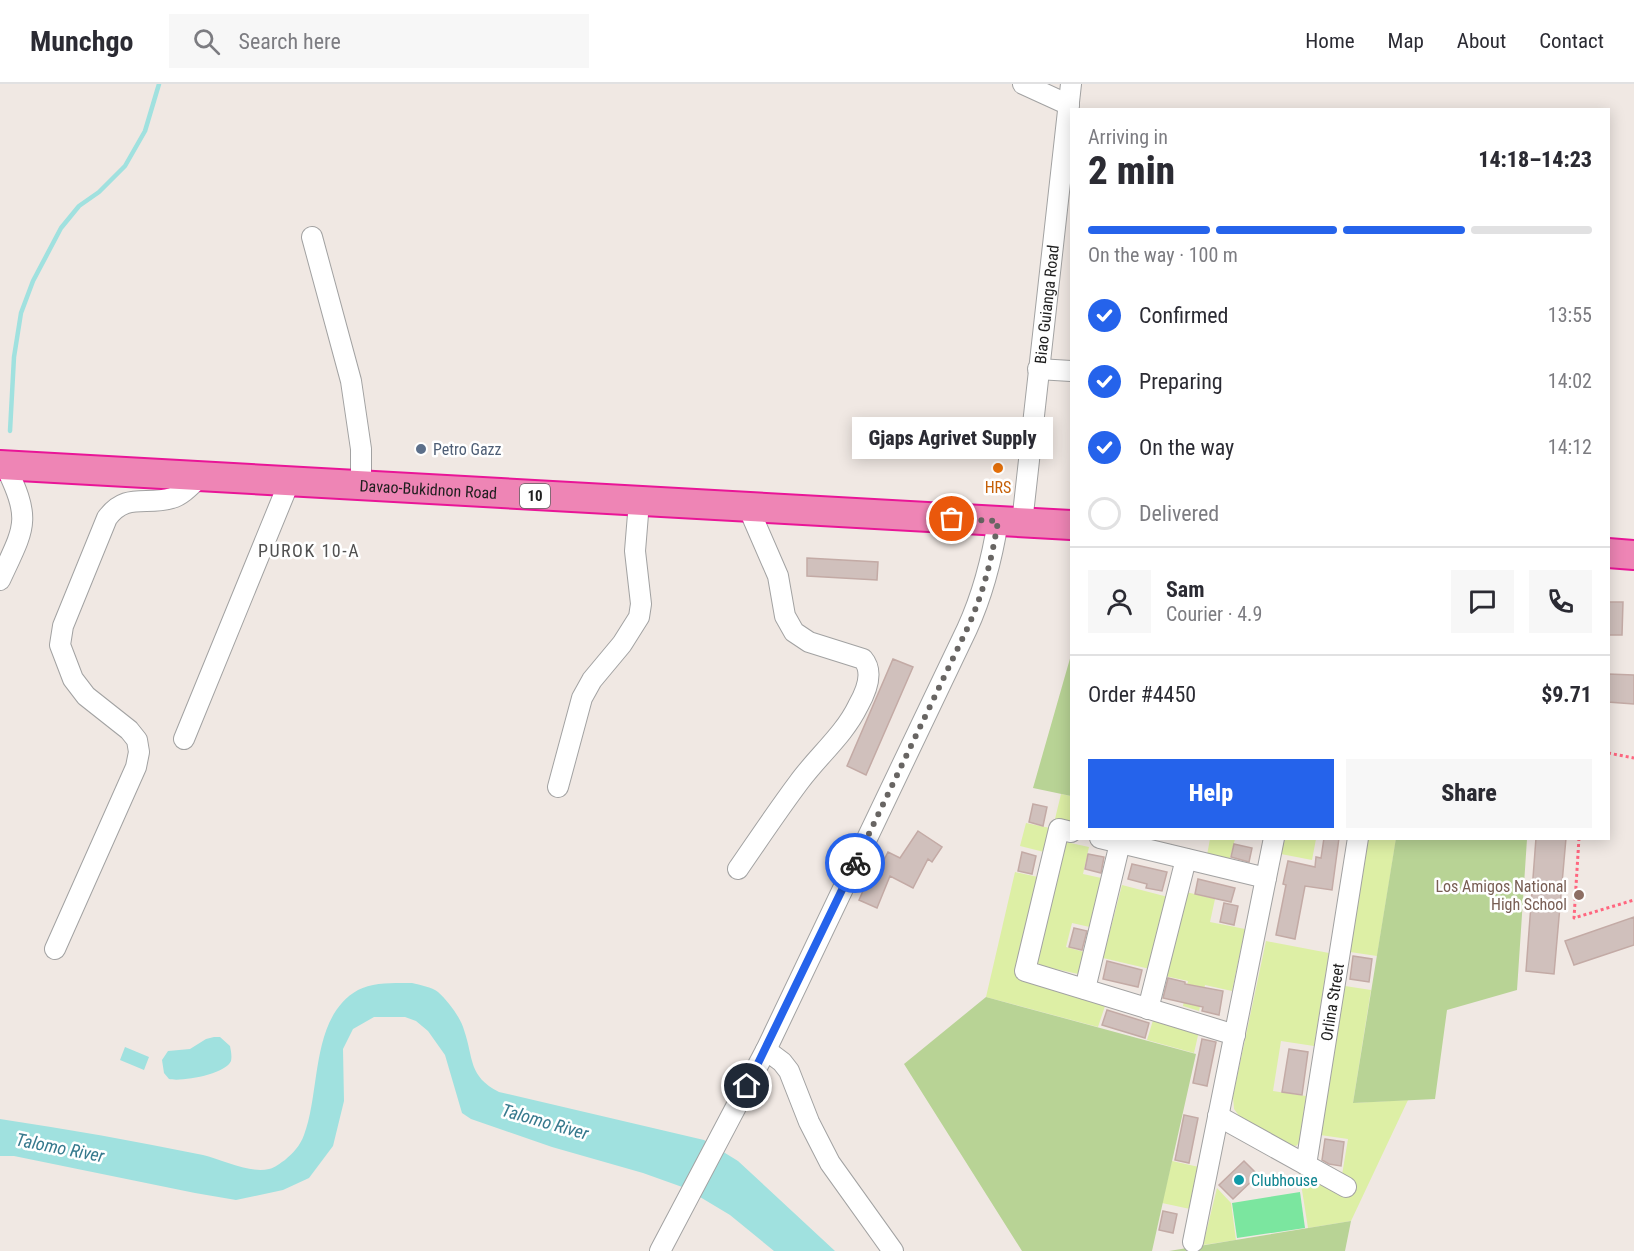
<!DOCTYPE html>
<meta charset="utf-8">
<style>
:root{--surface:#fff;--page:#f7f7f7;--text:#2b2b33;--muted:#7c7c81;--line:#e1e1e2;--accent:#2563eb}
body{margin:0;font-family:"Roboto Condensed",sans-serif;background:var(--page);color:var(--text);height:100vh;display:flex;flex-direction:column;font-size:22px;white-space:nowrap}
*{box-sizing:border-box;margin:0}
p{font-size:20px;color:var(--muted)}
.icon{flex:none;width:33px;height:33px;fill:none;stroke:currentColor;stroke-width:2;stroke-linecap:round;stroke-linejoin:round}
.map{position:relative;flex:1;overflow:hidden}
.side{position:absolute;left:1070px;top:24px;width:540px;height:732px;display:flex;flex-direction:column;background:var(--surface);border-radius:0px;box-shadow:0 3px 15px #0003}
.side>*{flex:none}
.pin{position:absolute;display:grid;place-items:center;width:51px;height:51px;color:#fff;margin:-26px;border:3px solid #fff;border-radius:50%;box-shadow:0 2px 6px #0007}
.courier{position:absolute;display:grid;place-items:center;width:60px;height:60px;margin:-30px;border:4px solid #2563eb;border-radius:50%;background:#fff;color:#222;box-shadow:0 2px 8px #0007}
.bubble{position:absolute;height:42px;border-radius:0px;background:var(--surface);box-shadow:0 3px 15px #0003;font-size:20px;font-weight:800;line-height:42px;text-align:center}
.headline em{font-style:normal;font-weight:800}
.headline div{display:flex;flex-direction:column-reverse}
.headline{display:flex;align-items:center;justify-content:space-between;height:102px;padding:0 18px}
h1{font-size:39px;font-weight:800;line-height:45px}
.bar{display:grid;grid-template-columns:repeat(4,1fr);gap:9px 6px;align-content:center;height:72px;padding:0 18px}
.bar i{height:8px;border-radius:4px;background:var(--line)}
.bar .active{background:var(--accent)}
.bar p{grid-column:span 4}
.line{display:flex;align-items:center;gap:15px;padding:0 18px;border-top:2px solid var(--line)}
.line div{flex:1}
.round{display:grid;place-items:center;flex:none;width:63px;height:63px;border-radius:0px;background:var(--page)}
ol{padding:0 18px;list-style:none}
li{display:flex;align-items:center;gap:18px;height:66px}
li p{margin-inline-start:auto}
li .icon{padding:6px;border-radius:50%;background:var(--accent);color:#fff;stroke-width:4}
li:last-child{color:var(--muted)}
li i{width:33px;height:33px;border:3px solid var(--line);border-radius:50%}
.action{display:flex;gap:12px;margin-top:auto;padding:12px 18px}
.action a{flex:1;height:69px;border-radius:0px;background:var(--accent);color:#fff;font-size:24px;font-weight:800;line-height:69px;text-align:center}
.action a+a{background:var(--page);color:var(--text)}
header{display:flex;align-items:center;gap:36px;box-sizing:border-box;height:84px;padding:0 30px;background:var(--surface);border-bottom:2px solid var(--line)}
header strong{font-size:28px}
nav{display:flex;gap:33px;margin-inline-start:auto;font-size:21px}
.search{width:420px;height:54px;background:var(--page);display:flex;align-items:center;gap:15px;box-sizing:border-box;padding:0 21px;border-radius:0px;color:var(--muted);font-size:22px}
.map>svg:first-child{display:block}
.grass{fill:#ddefa5}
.forest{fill:#b8d395}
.pitch{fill:#7be69f}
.water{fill:#a0e1df}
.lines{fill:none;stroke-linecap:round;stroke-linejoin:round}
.stream{stroke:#a0e1df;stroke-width:4.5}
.building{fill:#d0c0bc;stroke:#c3aaa5;stroke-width:1.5}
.minor-casing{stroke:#a2a2a2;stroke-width:22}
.highway-casing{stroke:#e91597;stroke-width:32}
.path{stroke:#ff667f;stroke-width:3;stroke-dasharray:3 3;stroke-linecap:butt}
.minor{stroke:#fff;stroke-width:20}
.highway{stroke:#ee85b5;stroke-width:28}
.done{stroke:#686563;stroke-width:6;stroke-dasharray:0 10.8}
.route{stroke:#2563eb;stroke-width:8}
.service-dot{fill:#5c6f8a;stroke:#fff;stroke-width:2}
.food-dot{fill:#e8710a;stroke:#fff;stroke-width:2}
.education-dot{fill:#8d6e63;stroke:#fff;stroke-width:2}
.culture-dot{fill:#0f9aa8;stroke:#fff;stroke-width:2}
.labels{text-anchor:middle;stroke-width:5;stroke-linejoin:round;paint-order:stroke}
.shield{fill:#fff;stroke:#626262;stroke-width:1.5}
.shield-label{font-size:15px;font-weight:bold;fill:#1e1e1e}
.street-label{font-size:16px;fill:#1e1e1e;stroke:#fff}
.service-label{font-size:16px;fill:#4e5e75;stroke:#fff;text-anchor:start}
.food-label{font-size:16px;fill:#c56008;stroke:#fff}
.education-label{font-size:16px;fill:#785e54;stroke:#fff;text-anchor:end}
.culture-label{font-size:16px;fill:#0d838f;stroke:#fff;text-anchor:start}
.neighbourhood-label{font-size:18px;letter-spacing:1.5px;fill:#515151;stroke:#fff}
.water-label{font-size:18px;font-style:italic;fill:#36798d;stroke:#fff}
</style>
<header>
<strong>Munchgo</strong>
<div class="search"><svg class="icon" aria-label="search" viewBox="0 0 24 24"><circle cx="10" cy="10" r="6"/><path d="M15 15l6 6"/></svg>Search here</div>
<nav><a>Home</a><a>Map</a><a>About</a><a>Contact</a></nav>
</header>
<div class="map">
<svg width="1634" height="1167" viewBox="0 0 1634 1167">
<rect width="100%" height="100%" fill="#f0e8e3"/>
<!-- grass -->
<path class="grass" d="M1061 710 1071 712V739L1055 735Z
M1026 739 1050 744 1044 768 1020 762Z
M1210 755H1235L1229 777 1207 771Z
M1285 755H1316L1312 776 1281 770Z
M1368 755H1396L1377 872 1350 868Z
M1066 758 1089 763 1083 790 1106 795 1094 844 1072 839 1066 863 1088 869 1083 891 1037 881Z
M1015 788 1038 793 1016 892 1106 919 1098 943 986 913Z
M1122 801 1168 813 1150 885 1103 874Z
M1186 808 1215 815 1210 838 1245 845 1232 907 1205 901 1199 927 1183 922 1188 897 1165 892Z
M1266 857 1329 869 1314 962 1281 957 1273 1007 1306 1012 1299 1059 1296 1062 1291 1061 1240 1033 1234 1025 1233 1012Z
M1345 902 1371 906 1353 1019 1408 1016 1351 1137 1308 1144 1299 1087 1345 1113 1354 1097 1342 1091 1348 1055 1320 1051Z
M1154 933 1199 947 1194 969 1147 956Z
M1172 1077 1199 1083 1190 1125 1162 1119Z
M1217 1104 1231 1119 1236 1156 1203 1161Z"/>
<!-- forest -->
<path class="forest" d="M1071 571V712L1033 704Z
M1396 754 1527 755 1517 906 1447 926 1435 1015 1353 1019Z
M986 913 1196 970 1152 1167H1022L904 980Z
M1351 1137 1345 1167H1169Z"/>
<!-- pitch -->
<path class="pitch" d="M1300 1108 1305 1144 1237 1154 1232 1119Z"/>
<!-- water -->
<path class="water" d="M412 899C420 901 432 903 438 908 448 917 461 934 464 946 474 975 468 992 499 1008L704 1056 738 1077 835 1167H774L730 1131 685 1104 643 1089 552 1063 471 1035 462 1029 445 971 428 947 416 937 405 933H374L353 945 343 965 344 1017 333 1062 309 1094 283 1106 236 1116 195 1109 14 1072H0V1035C68 1045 135 1057 203 1071 221 1075 250 1090 269 1085 275 1084 280 1079 285 1076 293 1069 300 1062 304 1051 321 1007 310 933 358 906 373 898 395 899 412 899Z
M214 953H220L230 962C231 967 232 972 231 977 226 990 182 998 169 995L164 989 162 976 168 967 190 965 206 955Z
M125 963 149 973 144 986 120 976Z"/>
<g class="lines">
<!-- stream -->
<path class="stream" d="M10 347 14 273 21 229 33 197 61 144 79 122 99 108 125 82 145 47 159 0"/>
</g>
<!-- building -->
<path class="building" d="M807 474 878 478 877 496 807 492Z
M1608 518H1623L1622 551H1608Z
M893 575 913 583 866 691 847 682Z
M1608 590 1634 591V620L1608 618Z
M1033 720 1047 723 1043 742 1029 738Z
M918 747 942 763 932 778 928 775 913 804 890 792 877 824 859 816 866 800 871 802 888 768 900 774Z
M1324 754H1339L1332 806 1305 802 1295 855 1276 851 1286 801 1283 800 1288 777 1315 783 1316 773 1321 774Z
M1536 754H1566L1554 890 1526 887Z
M1234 760 1252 764 1249 778 1231 773Z
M1022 768 1036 772 1032 790 1018 787Z
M1088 770 1104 773 1101 789 1085 785Z
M1132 780 1167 788 1162 807 1146 804 1147 800 1128 795Z
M1198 795 1235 804 1231 818 1195 810Z
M1224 819 1238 822 1234 841 1220 838Z
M1634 833V861L1574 881 1565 857Z
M1074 844 1087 847 1082 866 1069 863Z
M1353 872 1372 875 1369 898 1350 895Z
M1107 877 1142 886 1138 903 1103 895Z
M1168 894 1185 898V900L1223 907 1219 931 1202 927 1203 923 1163 914Z
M1107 926 1149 939 1145 954 1102 941Z
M1202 955 1216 958 1207 1002 1193 999Z
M1289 965 1308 968 1302 1011 1282 1008Z
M1184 1031 1198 1034 1189 1079 1175 1076Z
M1325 1055 1344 1058 1341 1082 1329 1080 1322 1076Z
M1244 1077 1258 1091 1233 1115 1219 1101Z
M1163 1127 1177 1130 1173 1149 1159 1146Z"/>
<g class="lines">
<!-- minor casing -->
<g class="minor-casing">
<g id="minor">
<path d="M1023 0 1069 21"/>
<path d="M312 153 351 297 361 365V401"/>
<path d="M1038 285 1071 287"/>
<path id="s1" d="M1022 439 1071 0"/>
<path d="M0 496C25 442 32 437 5 381"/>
<path d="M184 655 290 396"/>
<path d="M558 703 582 614 592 596 622 560 639 533 641 520 635 467 639 418"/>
<path d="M1071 748 1059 745 1025 887 1235 951"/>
<path d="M1100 754 1266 794"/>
<path d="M738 785C758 756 778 726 799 698 818 672 844 651 858 622 866 608 874 588 863 575L809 558 794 548 785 532 778 492 748 423"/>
<path d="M55 865 136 683 139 668 137 656 129 646 86 612 73 595 60 561 63 542 107 434C126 408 146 422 172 414 183 411 193 399 202 391"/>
<path d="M1085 905 1120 759"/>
<path d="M1148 925 1186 775"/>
<path d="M766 966 782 978 789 987 809 1038 830 1079 893 1167"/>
<path d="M1218 1032 1346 1103"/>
<path id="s2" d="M1306 1081 1358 754"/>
<path d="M1193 1158 1274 754"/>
<path d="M660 1167 766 966 967 545C983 510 992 475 998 437"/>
</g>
</g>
<!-- highway casing -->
<g class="highway-casing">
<g id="highway">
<path id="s3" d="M0 381 1071 441"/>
<path d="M1608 469 1634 471"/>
</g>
</g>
<!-- path -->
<path class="path" d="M1608 669 1634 674
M1579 754 1574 834 1634 816"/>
<!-- minor -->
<use href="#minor" class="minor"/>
<!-- highway -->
<use href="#highway" class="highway"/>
</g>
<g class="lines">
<!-- done -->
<path class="done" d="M855 779 967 545C983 510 992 475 998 437L952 435"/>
<!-- route -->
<path class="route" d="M747 1002 855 779"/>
</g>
<!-- markers -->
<circle class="service-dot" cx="421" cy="365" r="6"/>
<circle class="food-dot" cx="998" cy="384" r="6"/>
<circle class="education-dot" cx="1579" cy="811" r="6"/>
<circle class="culture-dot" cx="1239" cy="1096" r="6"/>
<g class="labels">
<!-- shield labels -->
<rect class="shield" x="520" y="400" width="30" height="24" rx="4.5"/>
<g class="shield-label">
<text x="535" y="417">10</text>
</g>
<!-- street labels -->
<g class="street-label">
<text dy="6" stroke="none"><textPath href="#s1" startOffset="220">Biao Guianga Road</textPath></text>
<text dy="6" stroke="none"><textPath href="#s3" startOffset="429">Davao-Bukidnon Road</textPath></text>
<text dy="6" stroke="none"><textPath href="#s2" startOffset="165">Orlina Street</textPath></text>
</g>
<!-- service labels -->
<g class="service-label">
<text x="433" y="371">Petro Gazz</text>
</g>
<!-- food labels -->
<g class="food-label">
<text x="998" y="409">HRS</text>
</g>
<!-- education labels -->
<g class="education-label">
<text x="1567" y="808">Los Amigos National<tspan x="1567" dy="18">High School</tspan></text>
</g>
<!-- culture labels -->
<g class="culture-label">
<text x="1251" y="1102">Clubhouse</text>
</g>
<!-- neighbourhood labels -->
<g class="neighbourhood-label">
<text x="309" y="473">PUROK 10-A</text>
</g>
<!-- water labels -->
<g class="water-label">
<text transform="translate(545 1038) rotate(16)" y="6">Talomo River</text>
<text transform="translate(60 1064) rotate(11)" y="6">Talomo River</text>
</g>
</g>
</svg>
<div class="pin" style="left:952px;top:435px;background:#ea580c"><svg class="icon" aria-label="bag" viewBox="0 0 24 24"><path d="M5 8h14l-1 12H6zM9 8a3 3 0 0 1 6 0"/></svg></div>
<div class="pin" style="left:747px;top:1002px;background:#1f2937"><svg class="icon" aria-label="home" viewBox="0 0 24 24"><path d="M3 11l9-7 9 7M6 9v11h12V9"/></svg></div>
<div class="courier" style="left:855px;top:779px"><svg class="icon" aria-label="bike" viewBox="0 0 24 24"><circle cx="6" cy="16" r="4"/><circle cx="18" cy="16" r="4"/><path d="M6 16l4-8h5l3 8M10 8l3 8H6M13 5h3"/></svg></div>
<div class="bubble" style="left:852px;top:333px;width:201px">Gjaps Agrivet Supply</div>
<section class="side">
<div class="headline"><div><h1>2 min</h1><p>Arriving in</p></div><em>14:18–14:23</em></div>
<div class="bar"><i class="active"></i><i class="active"></i><i class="active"></i><i></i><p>On the way · 100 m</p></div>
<ol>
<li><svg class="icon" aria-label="check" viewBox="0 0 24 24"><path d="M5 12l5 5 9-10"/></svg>Confirmed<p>13:55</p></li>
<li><svg class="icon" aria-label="check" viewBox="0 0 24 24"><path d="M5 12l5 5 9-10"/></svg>Preparing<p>14:02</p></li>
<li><svg class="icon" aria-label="check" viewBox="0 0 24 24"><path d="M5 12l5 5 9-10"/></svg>On the way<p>14:12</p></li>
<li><i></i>Delivered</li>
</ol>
<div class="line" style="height:108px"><a class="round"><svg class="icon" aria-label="person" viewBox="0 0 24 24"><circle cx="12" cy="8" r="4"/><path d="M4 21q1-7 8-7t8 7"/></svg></a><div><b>Sam</b><p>Courier · 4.9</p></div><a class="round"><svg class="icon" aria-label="chat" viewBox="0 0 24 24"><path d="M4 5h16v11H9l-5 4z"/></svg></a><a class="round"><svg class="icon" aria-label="phone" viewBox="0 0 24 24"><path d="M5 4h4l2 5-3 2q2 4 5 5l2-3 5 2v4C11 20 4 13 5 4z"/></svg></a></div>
<div class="line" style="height:78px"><div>Order #4450</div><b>$9.71</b></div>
<div class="action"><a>Help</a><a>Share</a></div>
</section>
</div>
